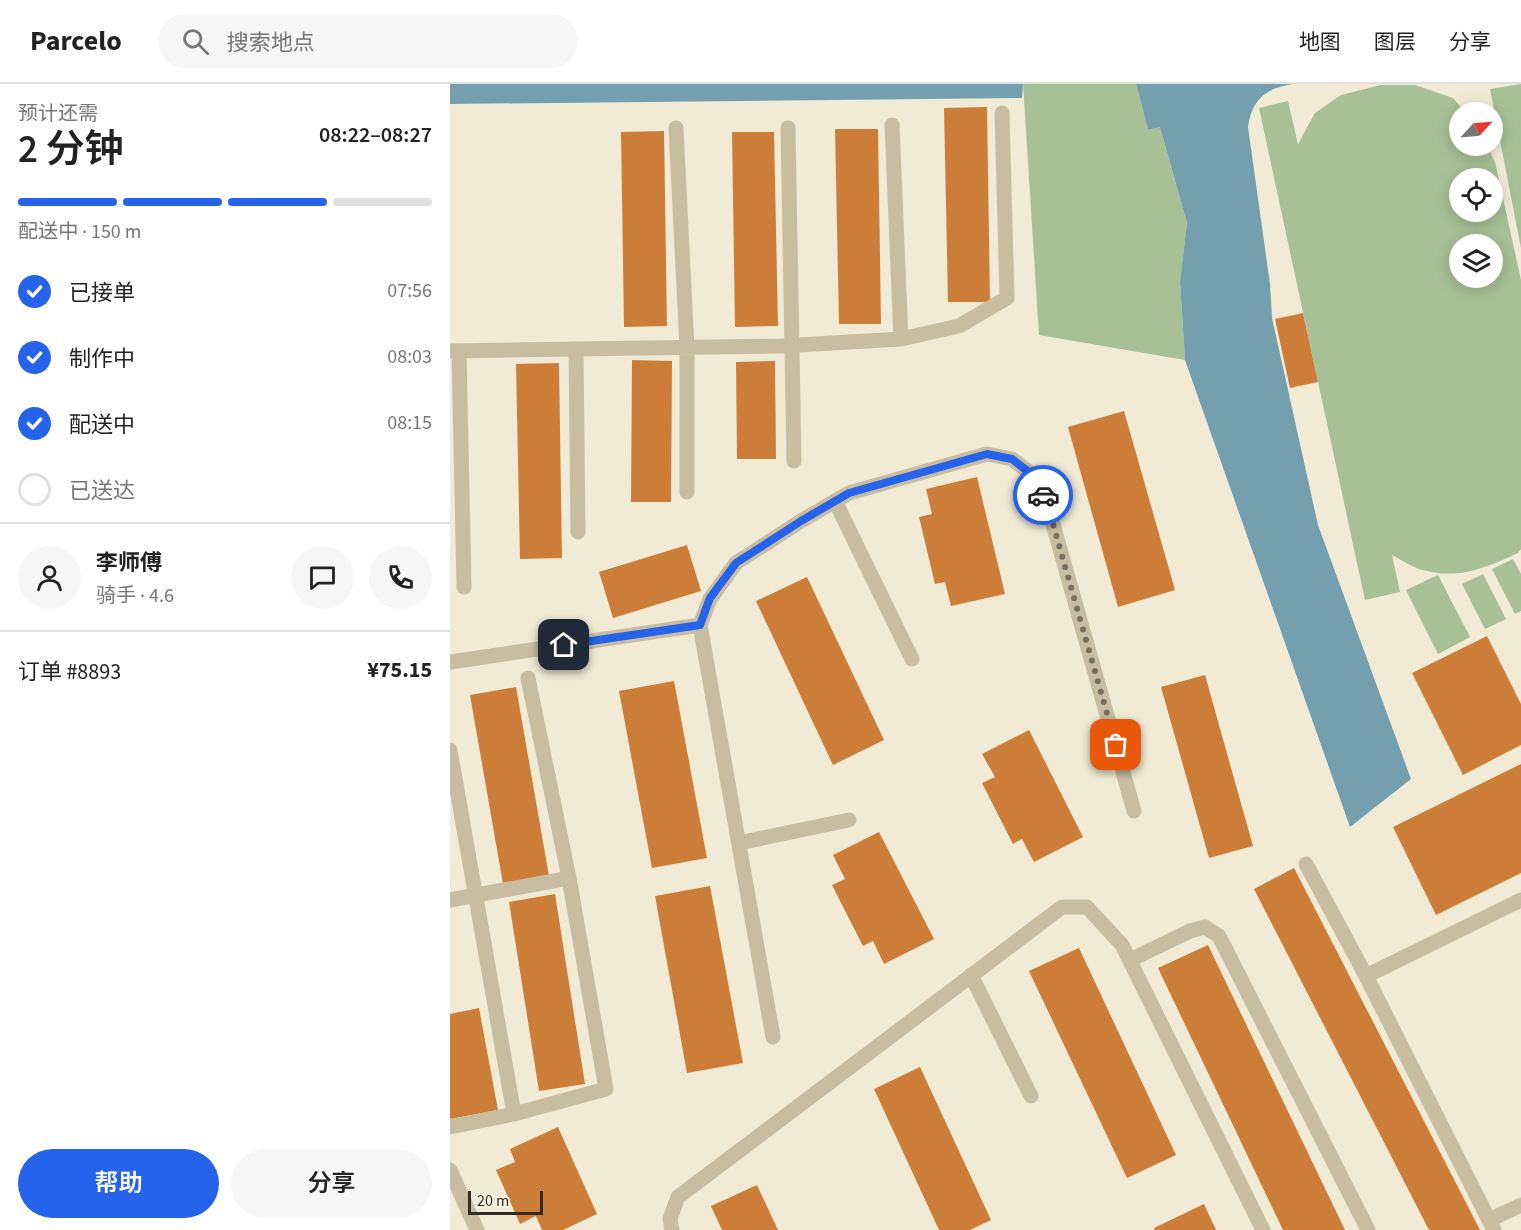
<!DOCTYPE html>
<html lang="zh">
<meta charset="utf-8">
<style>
:root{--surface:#fff;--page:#f6f6f6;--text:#222;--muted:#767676;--line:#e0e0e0;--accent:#2563eb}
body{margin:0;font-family:"Source Sans 3","Noto Sans SC",sans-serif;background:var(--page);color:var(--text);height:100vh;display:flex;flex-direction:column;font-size:22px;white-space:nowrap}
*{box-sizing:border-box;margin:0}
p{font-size:20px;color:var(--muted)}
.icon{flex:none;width:33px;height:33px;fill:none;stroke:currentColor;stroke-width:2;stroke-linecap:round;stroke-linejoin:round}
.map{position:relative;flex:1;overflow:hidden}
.sheet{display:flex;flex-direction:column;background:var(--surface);width:450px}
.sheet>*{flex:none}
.needle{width:39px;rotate:64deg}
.tools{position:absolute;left:999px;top:18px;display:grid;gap:12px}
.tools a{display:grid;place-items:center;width:54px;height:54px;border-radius:50%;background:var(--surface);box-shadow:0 3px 15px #0003;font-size:30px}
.scale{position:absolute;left:18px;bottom:15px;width:75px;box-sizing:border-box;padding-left:6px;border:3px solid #332c24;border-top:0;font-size:16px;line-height:21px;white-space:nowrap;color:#332c24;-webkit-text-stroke:4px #f9f4e1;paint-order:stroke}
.pin{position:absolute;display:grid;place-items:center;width:51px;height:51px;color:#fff;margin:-26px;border-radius:12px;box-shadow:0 3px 9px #0006}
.courier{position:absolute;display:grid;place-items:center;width:60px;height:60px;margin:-30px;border:4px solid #2563eb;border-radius:50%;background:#fff;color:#222;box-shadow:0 2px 8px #0007}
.headline em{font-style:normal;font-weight:600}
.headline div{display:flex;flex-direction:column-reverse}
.headline{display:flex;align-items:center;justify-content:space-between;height:102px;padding:0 18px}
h1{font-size:39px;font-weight:600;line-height:45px}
.bar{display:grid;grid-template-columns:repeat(4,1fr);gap:9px 6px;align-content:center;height:72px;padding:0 18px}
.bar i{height:8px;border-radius:4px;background:var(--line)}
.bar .active{background:var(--accent)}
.bar p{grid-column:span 4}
.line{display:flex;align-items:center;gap:15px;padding:0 18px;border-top:2px solid var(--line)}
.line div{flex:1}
.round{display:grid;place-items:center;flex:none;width:63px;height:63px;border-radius:32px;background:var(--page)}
ol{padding:0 18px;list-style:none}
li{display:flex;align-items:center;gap:18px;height:66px}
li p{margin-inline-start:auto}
li .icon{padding:6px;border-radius:50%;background:var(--accent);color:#fff;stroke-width:4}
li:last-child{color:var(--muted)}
li i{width:33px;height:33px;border:3px solid var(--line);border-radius:50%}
.primary-button{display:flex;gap:12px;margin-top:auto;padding:12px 18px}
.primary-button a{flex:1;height:69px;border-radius:36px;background:var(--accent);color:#fff;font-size:24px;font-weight:600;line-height:69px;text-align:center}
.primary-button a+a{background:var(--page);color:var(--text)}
header{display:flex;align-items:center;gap:36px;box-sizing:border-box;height:84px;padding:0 30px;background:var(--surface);border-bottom:2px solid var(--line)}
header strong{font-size:28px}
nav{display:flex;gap:33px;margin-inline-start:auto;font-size:21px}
.search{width:420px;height:54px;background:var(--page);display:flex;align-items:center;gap:15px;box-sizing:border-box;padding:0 21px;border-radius:33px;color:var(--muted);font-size:22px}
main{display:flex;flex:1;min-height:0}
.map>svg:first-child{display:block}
.green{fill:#a7c095;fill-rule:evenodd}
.water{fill:#739faf}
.building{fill:#cc7e38}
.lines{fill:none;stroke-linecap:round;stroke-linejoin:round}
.lane{stroke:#c9bda1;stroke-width:15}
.done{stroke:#766f62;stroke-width:6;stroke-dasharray:0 10.8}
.route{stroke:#2563eb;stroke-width:8}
</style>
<header>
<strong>Parcelo</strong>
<div class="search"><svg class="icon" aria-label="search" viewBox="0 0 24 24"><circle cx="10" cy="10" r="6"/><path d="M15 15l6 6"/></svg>搜索地点</div>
<nav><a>地图</a><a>图层</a><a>分享</a></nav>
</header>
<main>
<section class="sheet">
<div class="headline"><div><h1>2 分钟</h1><p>预计还需</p></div><em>08:22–08:27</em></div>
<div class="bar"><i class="active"></i><i class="active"></i><i class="active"></i><i></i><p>配送中 · 150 m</p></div>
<ol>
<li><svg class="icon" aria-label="check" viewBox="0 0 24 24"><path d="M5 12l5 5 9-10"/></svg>已接单<p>07:56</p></li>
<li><svg class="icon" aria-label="check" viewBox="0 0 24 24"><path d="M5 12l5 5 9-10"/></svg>制作中<p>08:03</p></li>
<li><svg class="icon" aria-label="check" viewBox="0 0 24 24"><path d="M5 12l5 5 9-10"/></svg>配送中<p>08:15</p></li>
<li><i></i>已送达</li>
</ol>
<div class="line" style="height:108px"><a class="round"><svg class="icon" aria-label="person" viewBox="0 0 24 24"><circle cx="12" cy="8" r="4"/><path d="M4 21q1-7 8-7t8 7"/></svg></a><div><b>李师傅</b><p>骑手 · 4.6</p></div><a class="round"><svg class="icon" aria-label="chat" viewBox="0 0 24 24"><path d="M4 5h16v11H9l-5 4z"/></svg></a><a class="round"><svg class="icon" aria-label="phone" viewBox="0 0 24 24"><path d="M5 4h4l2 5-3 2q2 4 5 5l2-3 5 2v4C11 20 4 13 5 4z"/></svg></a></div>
<div class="line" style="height:78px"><div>订单 #8893</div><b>¥75.15</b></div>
<div class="primary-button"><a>帮助</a><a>分享</a></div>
</section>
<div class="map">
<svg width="1071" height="1146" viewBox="0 0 1071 1146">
<rect width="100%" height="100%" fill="#f1ebd5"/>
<!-- green -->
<path class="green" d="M573 0H686L698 46 710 43 737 139 730 198 735 276 589 251Z
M1071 0V164L1040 5Z
M931 1H965L1003 14 1015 28H1010V62H1037L1045 78 1071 196V465L1068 469C1038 483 1011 495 977 487 965 485 953 477 942 471L950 508 915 516 809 24 838 17 848 60 865 29 891 11ZM1010 94H1042V128H1010ZM1010 160H1042V194H1010Z
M1063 475 1071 490V527L1065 530 1042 485Z
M1033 490 1056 535 1035 545 1012 500Z
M988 491 1020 553 988 570 956 506Z"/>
<!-- water -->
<path class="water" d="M0 0H573L572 14 0 20Z
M686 0H843C816 4 802 15 798 43L820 200 822 234 868 441 961 695 900 743 735 276 730 198 737 139 710 43 698 46Z"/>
<!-- building -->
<path class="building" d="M537 23 540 218H498L494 24Z
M385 45H428L431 240H389Z
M214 47 217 242 174 243 171 48Z
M282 48H324L328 242 285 243Z
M853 229 868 298 840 304 825 235Z
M182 276 222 277 221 418H181Z
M325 277 326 375H287L286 278Z
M109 279 112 474 70 475 66 280Z
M674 327 725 506 668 523 618 343Z
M527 393 555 510 501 522 495 498 485 500 469 433 482 430 476 405Z
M237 461 251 507 163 534 149 488Z
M357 493 434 656 383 681 306 517Z
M1037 552 1071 620V661L1013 691 962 589Z
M755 591 803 762 759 774 711 603Z
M224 597 257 774 202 784 169 607Z
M66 603 99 792 53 800 20 611Z
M579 646 633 753 584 778 572 755 563 760 532 699 545 693 532 670Z
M1071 680V789L986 831 943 743Z
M429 748 484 855 434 880 423 857 413 862 382 801 395 795 383 771Z
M844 784 1030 1146H979L804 805Z
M260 802 293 979 237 989 205 812Z
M105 810 135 1000 89 1007 59 818Z
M758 861 895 1146H833L708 884Z
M629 864 726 1071 677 1094 579 887Z
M29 924 48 1026 0 1035V930Z
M470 983 541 1136 520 1146H489L424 1005Z
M108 1043 147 1130 113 1146H92L86 1132 70 1140 46 1086 65 1078 60 1065Z
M307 1101 328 1146H272L261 1122Z
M754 1120 766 1146H705L704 1144Z"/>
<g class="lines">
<!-- lane -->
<path class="lane" d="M442 41 451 255
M226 44 237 264V408
M338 44 344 377
M126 265 128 448
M0 267 331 262 451 255 509 242 557 214 552 29
M9 267 14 503
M385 417 462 575
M0 578 250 541
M0 666 64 1030 0 1043
M289 759 399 736
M856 780 916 892 1044 1146
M0 816 119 794
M680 876 740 847 755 843 769 852 918 1146
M521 891 581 1012
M916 892 1071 816
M323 953 250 541 260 515 286 479 351 437 399 409 537 370 562 375 584 392 597 419 684 727
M64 1030 156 1005 119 794 78 594
M0 1086 27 1146
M1039 1136 1071 1121
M222 1146 220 1135 228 1113 612 823H637L672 861 813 1146"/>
</g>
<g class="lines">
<!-- done -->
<path class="done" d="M593 411 597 419 666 661"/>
<!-- route -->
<path class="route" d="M114 561 250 541 260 514 286 479 351 437 399 409 537 370 562 375 584 392 593 411"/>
</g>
</svg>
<div class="tools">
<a><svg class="needle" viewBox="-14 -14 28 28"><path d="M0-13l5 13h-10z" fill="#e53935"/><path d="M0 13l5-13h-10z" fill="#767676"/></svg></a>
<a><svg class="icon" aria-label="locate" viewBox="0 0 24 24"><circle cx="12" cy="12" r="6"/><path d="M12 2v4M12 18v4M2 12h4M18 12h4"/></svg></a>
<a><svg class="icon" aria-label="layers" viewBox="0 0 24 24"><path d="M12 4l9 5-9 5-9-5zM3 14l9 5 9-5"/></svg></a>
</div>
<div class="scale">20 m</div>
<div class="pin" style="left:666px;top:661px;background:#ea580c"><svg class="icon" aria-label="bag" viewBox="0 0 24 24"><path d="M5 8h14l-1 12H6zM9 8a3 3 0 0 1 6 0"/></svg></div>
<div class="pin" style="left:114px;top:561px;background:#1f2937"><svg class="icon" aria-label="home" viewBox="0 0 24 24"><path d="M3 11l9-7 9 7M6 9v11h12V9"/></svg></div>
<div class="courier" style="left:593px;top:411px"><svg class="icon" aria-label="car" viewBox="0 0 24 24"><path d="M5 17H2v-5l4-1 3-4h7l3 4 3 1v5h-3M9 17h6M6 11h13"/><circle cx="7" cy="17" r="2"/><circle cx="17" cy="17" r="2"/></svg></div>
</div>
</main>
